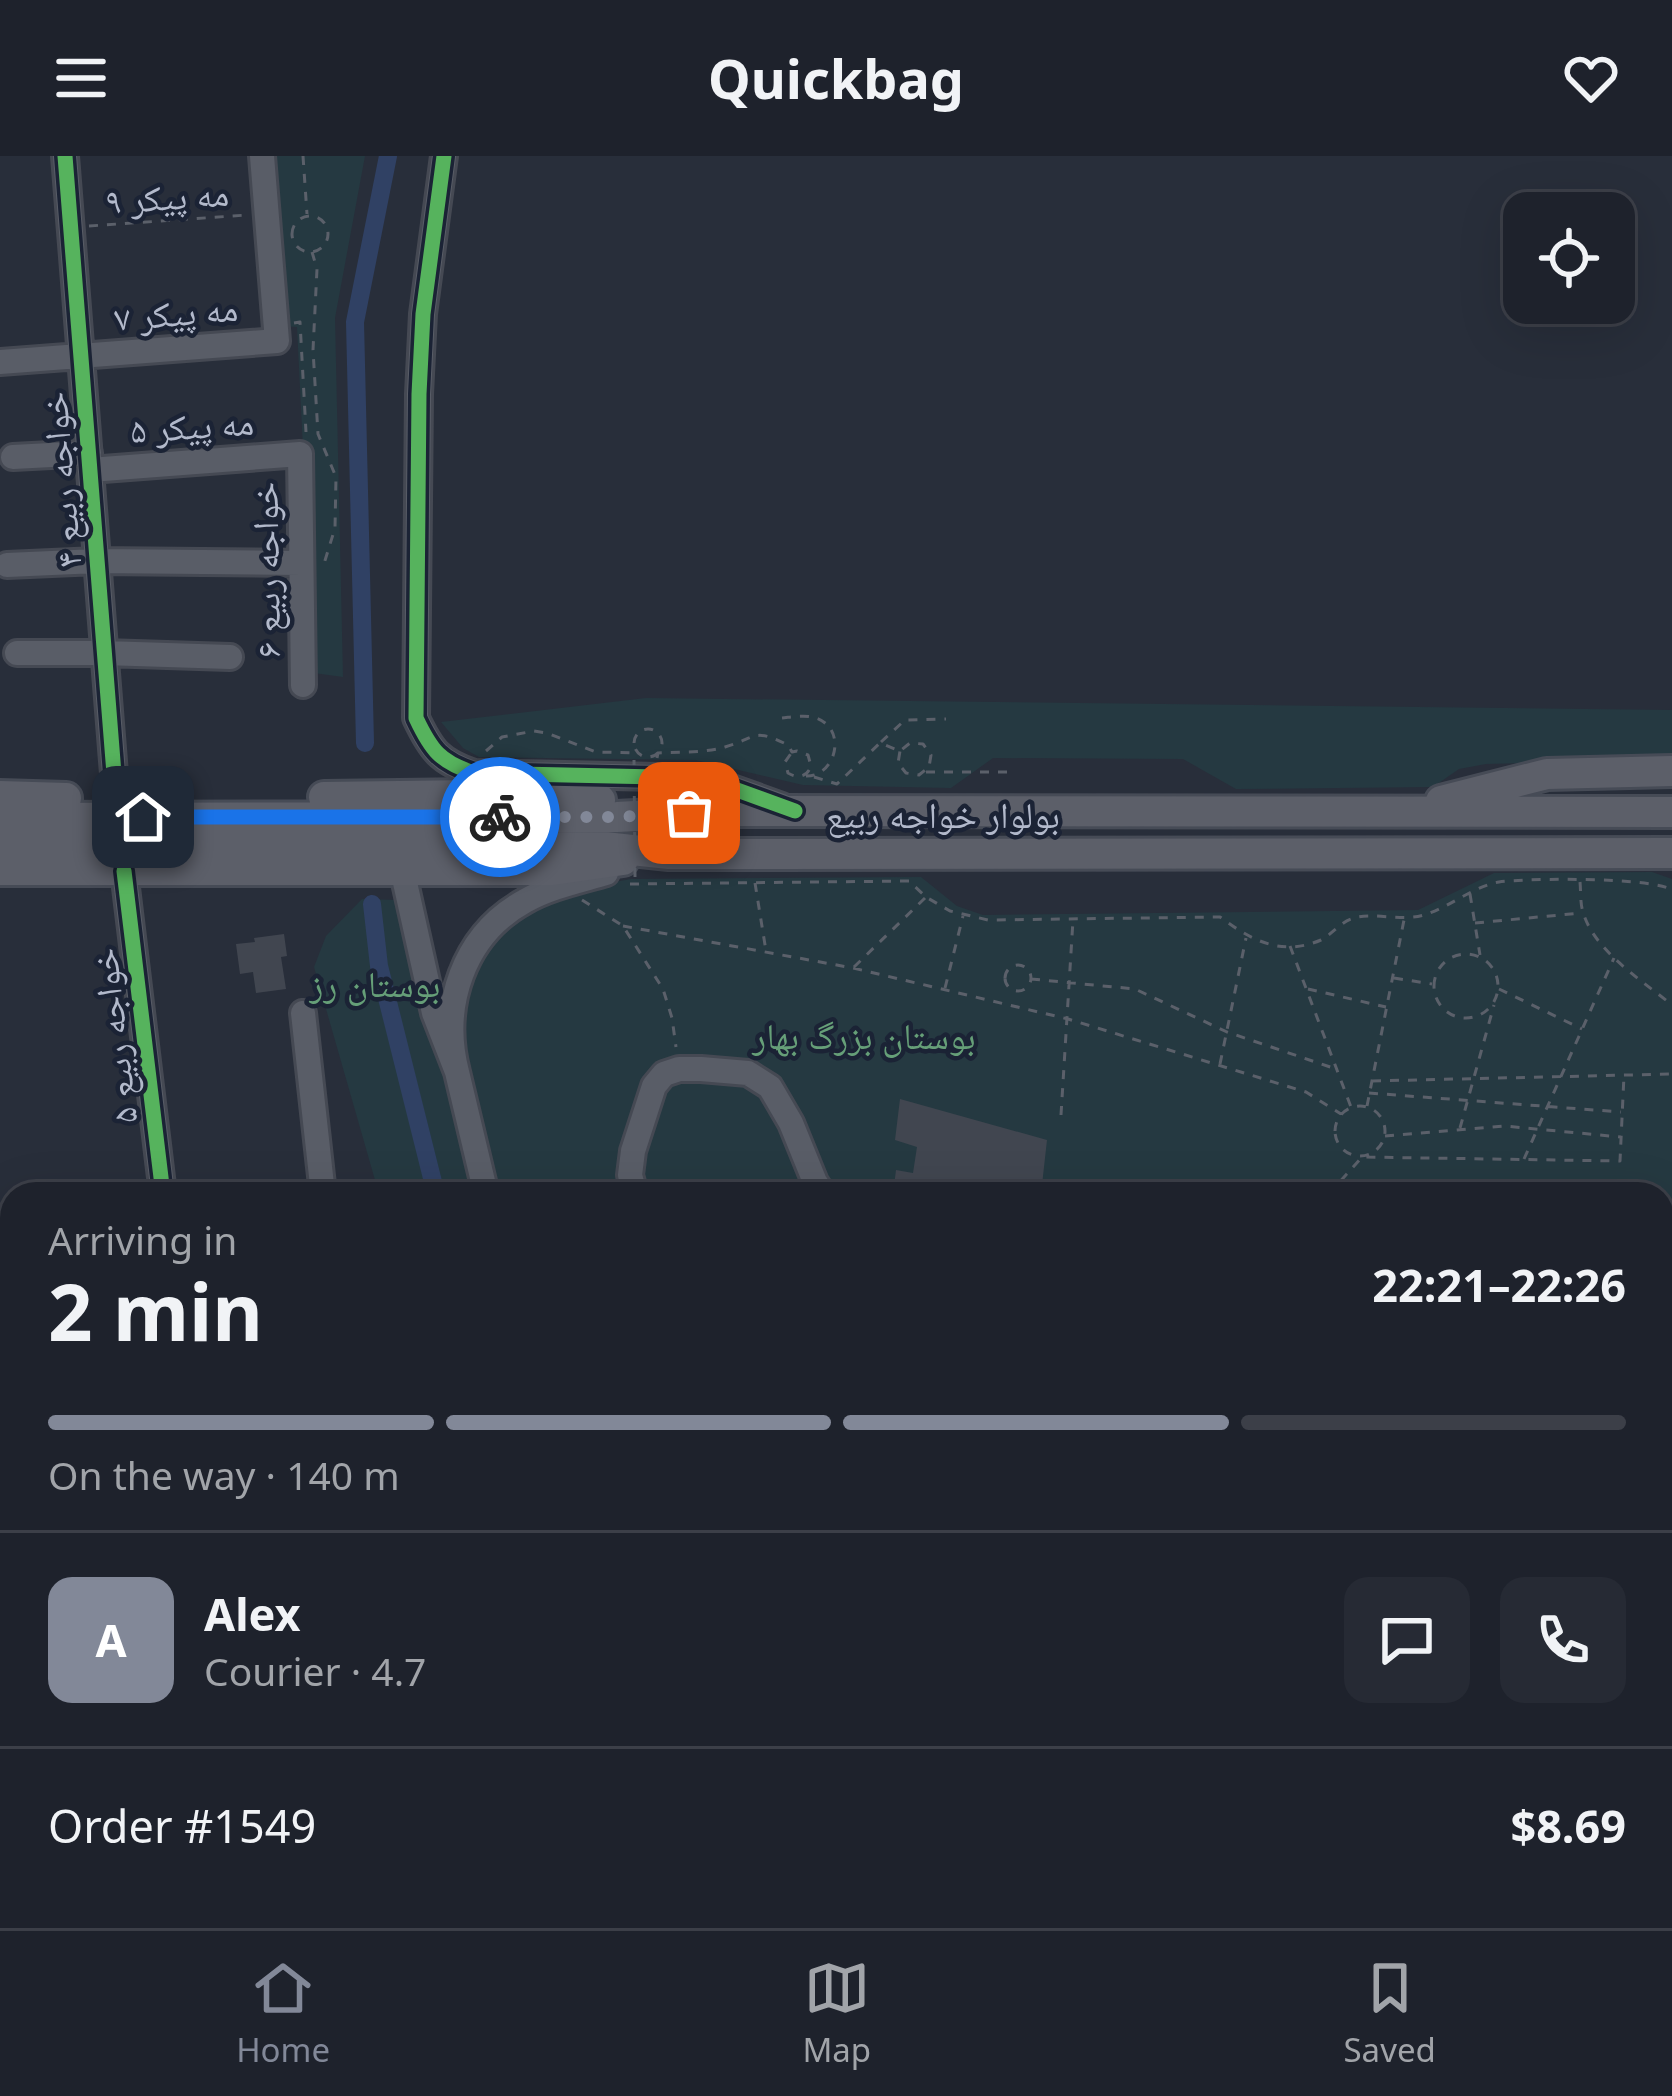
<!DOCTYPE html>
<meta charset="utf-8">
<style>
:root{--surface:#1e222c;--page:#262a34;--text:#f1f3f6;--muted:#a1a4a9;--line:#3c3f48;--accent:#828898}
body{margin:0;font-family:"Noto Sans","Noto Naskh Arabic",sans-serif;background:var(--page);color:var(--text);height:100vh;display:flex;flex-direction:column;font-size:45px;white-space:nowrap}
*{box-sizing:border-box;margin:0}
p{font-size:39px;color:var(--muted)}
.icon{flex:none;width:66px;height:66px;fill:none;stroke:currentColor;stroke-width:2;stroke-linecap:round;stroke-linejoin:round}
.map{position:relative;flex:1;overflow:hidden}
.sheet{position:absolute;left:0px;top:1026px;width:1674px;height:747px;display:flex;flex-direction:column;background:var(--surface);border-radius:36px 36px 0 0;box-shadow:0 12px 48px #0002,0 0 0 3px var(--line)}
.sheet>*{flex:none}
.controls{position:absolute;left:1503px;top:36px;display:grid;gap:24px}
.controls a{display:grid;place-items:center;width:132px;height:132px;border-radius:24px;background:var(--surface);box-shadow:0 12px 48px #0002,0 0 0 3px var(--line);font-size:60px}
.pin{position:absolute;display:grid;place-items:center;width:102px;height:102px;color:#fff;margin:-51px;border-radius:24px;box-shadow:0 6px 18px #0006}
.courier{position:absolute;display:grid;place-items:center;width:120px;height:120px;margin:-60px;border:9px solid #1a73e8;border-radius:50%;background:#fff;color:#222;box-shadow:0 3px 15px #0007}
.overview em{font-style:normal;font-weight:700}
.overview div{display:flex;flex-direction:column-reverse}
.overview{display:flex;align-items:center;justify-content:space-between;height:204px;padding:0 48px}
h1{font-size:78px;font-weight:700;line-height:90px}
.bar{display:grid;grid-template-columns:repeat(4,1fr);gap:18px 12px;align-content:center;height:144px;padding:0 48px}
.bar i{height:15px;border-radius:9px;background:var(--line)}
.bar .selected{background:var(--accent)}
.bar p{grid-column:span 4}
.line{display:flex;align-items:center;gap:30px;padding:0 48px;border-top:3px solid var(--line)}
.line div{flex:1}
.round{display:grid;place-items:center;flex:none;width:126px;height:126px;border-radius:24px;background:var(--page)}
header{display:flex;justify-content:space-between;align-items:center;height:156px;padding:0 48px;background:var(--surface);font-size:54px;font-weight:700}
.tab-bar{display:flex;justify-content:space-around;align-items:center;height:168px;border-top:3px solid var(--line);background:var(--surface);font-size:33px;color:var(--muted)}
.tab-bar a{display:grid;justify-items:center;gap:6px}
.tab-bar .selected{color:var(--accent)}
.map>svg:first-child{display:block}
.green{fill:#253941}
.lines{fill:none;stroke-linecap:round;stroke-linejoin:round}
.canal{stroke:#304164;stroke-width:18}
.river{stroke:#304164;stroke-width:30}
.building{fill:#414650}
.minor-casing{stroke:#454953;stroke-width:30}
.major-casing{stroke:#464b56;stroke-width:36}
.path{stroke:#5b606a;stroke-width:3;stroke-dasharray:9 9;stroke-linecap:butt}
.minor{stroke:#595d67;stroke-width:24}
.major{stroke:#5c5f69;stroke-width:30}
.path-bridge{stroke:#5b606a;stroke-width:3;stroke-dasharray:9 9;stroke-linecap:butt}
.cycleway-casing{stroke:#1b2335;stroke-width:22}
.cycleway{stroke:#56b35d;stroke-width:15}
.done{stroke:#828898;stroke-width:12;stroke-dasharray:0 21.6}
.route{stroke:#1a73e8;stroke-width:15}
.labels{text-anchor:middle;stroke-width:9;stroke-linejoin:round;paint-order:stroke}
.street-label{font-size:36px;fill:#b2b9cb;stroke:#1b2335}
.park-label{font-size:36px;fill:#669f78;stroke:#1b2335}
</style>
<header><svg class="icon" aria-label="menu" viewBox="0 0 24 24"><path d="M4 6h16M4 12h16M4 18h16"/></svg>Quickbag<svg class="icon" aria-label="heart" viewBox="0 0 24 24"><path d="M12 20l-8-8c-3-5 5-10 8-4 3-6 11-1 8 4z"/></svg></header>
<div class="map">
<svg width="1672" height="1772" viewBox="0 0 1672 1772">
<rect width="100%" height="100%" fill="#282e3a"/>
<!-- green -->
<path class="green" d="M267 0H365L335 162 343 521 314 517 297 171 282 170Z
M646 542 1672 554V603L1486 608 1459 613 1433 631 1236 633 1183 603 993 602 951 632 803 629 696 604 479 601 463 592 441 566Z
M1652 716 1672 723V1772H706L705 1761H1662V1038H500L462 873 467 822 488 781 534 750 576 733 631 723 921 721 957 750 983 759 1418 754 1494 717Z
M362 743 398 744 478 1038H379L314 811 326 780Z
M338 1761H668L669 1772H339Z"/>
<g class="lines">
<!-- canal -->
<path class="canal" d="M365 587 355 166 388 0
M372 748 379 810 436 1038
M642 1761 644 1772"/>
<!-- river -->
<path class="river" d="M1298 1761 1306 1772
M988 1772 993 1761"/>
</g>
<!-- building -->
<path class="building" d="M284 778 287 800 281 801 286 833 256 837 253 816 240 818 236 788 255 786 254 782Z
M900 943 1047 984 1041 1038H893L896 1014 913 1017 917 991 895 984Z"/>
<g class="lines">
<!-- minor casing -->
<g class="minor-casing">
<path id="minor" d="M65 0 116 643
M444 0 423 158 419 238 416 562C431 594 440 606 474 617L704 622 782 650
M0 206 277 185 262 0
M13 301 89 297
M90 314 300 298 303 529
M7 409 97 405 301 407
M17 497H104L230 501
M402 713 434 857 457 916 486 1038
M124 715 163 1038
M303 857 323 1038
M457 916C440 850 463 779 525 745 550 731 579 725 606 717
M635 1038 630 1019 633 995 654 930 664 918 679 913H701L748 917 770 931 791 967 815 1026 823 1038
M0 1318 12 1414
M0 1513 12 1512
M54 1761 55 1772
M234 1761 235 1772
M320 1761 321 1772
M677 1761 679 1772
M768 1761 769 1772
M1576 1761 1580 1772"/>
</g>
<!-- major casing -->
<g class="major-casing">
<path id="major" d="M0 640 66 642
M324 641 541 638 600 644
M1441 645 1547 618 1672 615
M0 662 617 661 726 655 1672 656
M0 688 558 686 669 698 1672 697
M0 714H553L623 704"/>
</g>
<!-- path -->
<path class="path" d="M303 0 307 58
M292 78a18 18 0 1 1 36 0a18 18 0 1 1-36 0Z
M89 70 247 59
M312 96 317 113 313 194 318 278 336 321 335 372 323 411
M294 167 300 166 306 276
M782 562C792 561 803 559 812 561 849 569 837 621 806 620
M634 587a14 14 0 1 1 28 0a14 14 0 1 1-28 0Z
M881 586 905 564 946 563
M486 595 502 581 534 575 547 577 596 596 638 597
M657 602 658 597C679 596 705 597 725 591 757 582 752 571 788 589L792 596 797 595 808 599 811 610C807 621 798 623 788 617L785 606 792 596
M926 616H1010
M814 621 837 628 880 587 900 595 910 587 923 588 931 599 929 611 919 619 906 617 898 607 900 595
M1580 726C1581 736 1580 747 1583 756 1594 795 1643 825 1672 849
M755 727 766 795
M630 728 909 725 926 741 950 755 988 764 1220 761C1251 784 1281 801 1321 784 1331 779 1340 767 1351 763 1370 755 1401 766 1424 759 1450 751 1472 731 1499 726 1528 722 1652 721 1672 734
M1470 738 1480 799
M582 744 623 770 663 833 672 862 676 891
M1475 767 1581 757
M623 770 853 812 1068 863 1306 936 1341 958
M1290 790 1351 951
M1434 830a32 32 0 1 1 64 0a32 32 0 1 1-64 0Z
M1005 822a13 13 0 1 1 26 0a13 13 0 1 1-26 0Z
M854 811 925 742
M1394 822 1432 828
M1031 823 1135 833 1227 876 1336 913
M945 832 963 760
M1308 833 1386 851
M1499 833 1582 873
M1220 908 1246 782
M1372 925 1672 918
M1369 937 1621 956
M1335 975a25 25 0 1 1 50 0a25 25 0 1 1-50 0Z
M1367 950 1404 764
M1061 959 1073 764
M1460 972 1494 849
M1385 980 1504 970 1621 981
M1524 1003 1614 802
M1329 1038 1362 1001 1620 1005 1624 919
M417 1772 450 1761V1772
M531 1772 537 1761"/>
<!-- minor -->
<use href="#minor" class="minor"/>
<!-- major -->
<use href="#major" class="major"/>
<!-- path-bridge -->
<path class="path-bridge" d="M634 604 635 721"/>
<!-- cycleway casing -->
<g class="cycleway-casing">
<path id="cycleway" d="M65 0 116 643
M444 0 423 158 419 238 416 562C431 594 440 606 474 617L704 622 795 655
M124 715 163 1038"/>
</g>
<!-- cycleway -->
<use href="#cycleway" class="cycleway"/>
</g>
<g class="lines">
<!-- done -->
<path class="done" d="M500 661H617L689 657"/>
<!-- route -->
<path class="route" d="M143 661H500"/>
</g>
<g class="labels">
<!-- street labels -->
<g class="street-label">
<text transform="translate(167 41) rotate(-4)" y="13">مه پیکر ۹</text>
<text transform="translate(176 157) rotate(-5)" y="13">مه پیکر ۷</text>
<text transform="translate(192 270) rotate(-4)" y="13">مه پیکر ۵</text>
<text transform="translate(61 324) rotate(-95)" y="13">خواجه ربیع ۴</text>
<text transform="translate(266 414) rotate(-91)" y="13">خواجه ربیع ۶</text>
<text x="943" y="672">بولوار خواجه ربیع</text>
<text transform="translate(114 880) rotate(-97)" y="13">خواجه ربیع ۵</text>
</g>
<!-- park labels -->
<g class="park-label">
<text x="375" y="841">بوستان رز</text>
<text x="864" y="893">بوستان بزرگ بهار</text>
</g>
</g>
</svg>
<div class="controls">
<a><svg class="icon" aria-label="locate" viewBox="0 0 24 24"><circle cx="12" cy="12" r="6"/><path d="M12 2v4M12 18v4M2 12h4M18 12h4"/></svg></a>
</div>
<div class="pin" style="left:689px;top:657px;background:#ea580c"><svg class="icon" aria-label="bag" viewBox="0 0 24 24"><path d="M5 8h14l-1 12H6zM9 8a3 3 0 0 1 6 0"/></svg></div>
<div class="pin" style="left:143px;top:661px;background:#1f2937"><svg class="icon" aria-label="home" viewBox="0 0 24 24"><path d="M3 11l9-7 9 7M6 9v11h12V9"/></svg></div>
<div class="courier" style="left:500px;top:661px"><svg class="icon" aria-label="bike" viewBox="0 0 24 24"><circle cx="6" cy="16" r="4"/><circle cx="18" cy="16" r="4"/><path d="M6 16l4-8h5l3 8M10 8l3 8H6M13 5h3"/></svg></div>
<section class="sheet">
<div class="overview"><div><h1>2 min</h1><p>Arriving in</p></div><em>22:21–22:26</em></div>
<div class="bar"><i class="selected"></i><i class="selected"></i><i class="selected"></i><i></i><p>On the way · 140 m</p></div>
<div class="line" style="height:216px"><b class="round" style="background:var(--accent);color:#fff">A</b><div><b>Alex</b><p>Courier · 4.7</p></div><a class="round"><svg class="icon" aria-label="chat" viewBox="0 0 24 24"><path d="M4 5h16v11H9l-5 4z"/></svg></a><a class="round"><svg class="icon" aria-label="phone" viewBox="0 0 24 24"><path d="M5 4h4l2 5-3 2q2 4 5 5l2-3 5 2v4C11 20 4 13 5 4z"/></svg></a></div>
<div class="line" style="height:156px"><div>Order #1549</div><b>$8.69</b></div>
</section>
</div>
<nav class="tab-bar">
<a class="selected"><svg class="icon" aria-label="home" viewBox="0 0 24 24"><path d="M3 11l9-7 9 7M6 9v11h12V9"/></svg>Home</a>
<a><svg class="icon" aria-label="map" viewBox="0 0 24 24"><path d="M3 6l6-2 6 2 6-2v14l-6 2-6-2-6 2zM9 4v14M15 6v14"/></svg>Map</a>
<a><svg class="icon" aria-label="saved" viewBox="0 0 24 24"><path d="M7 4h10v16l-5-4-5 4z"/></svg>Saved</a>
</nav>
